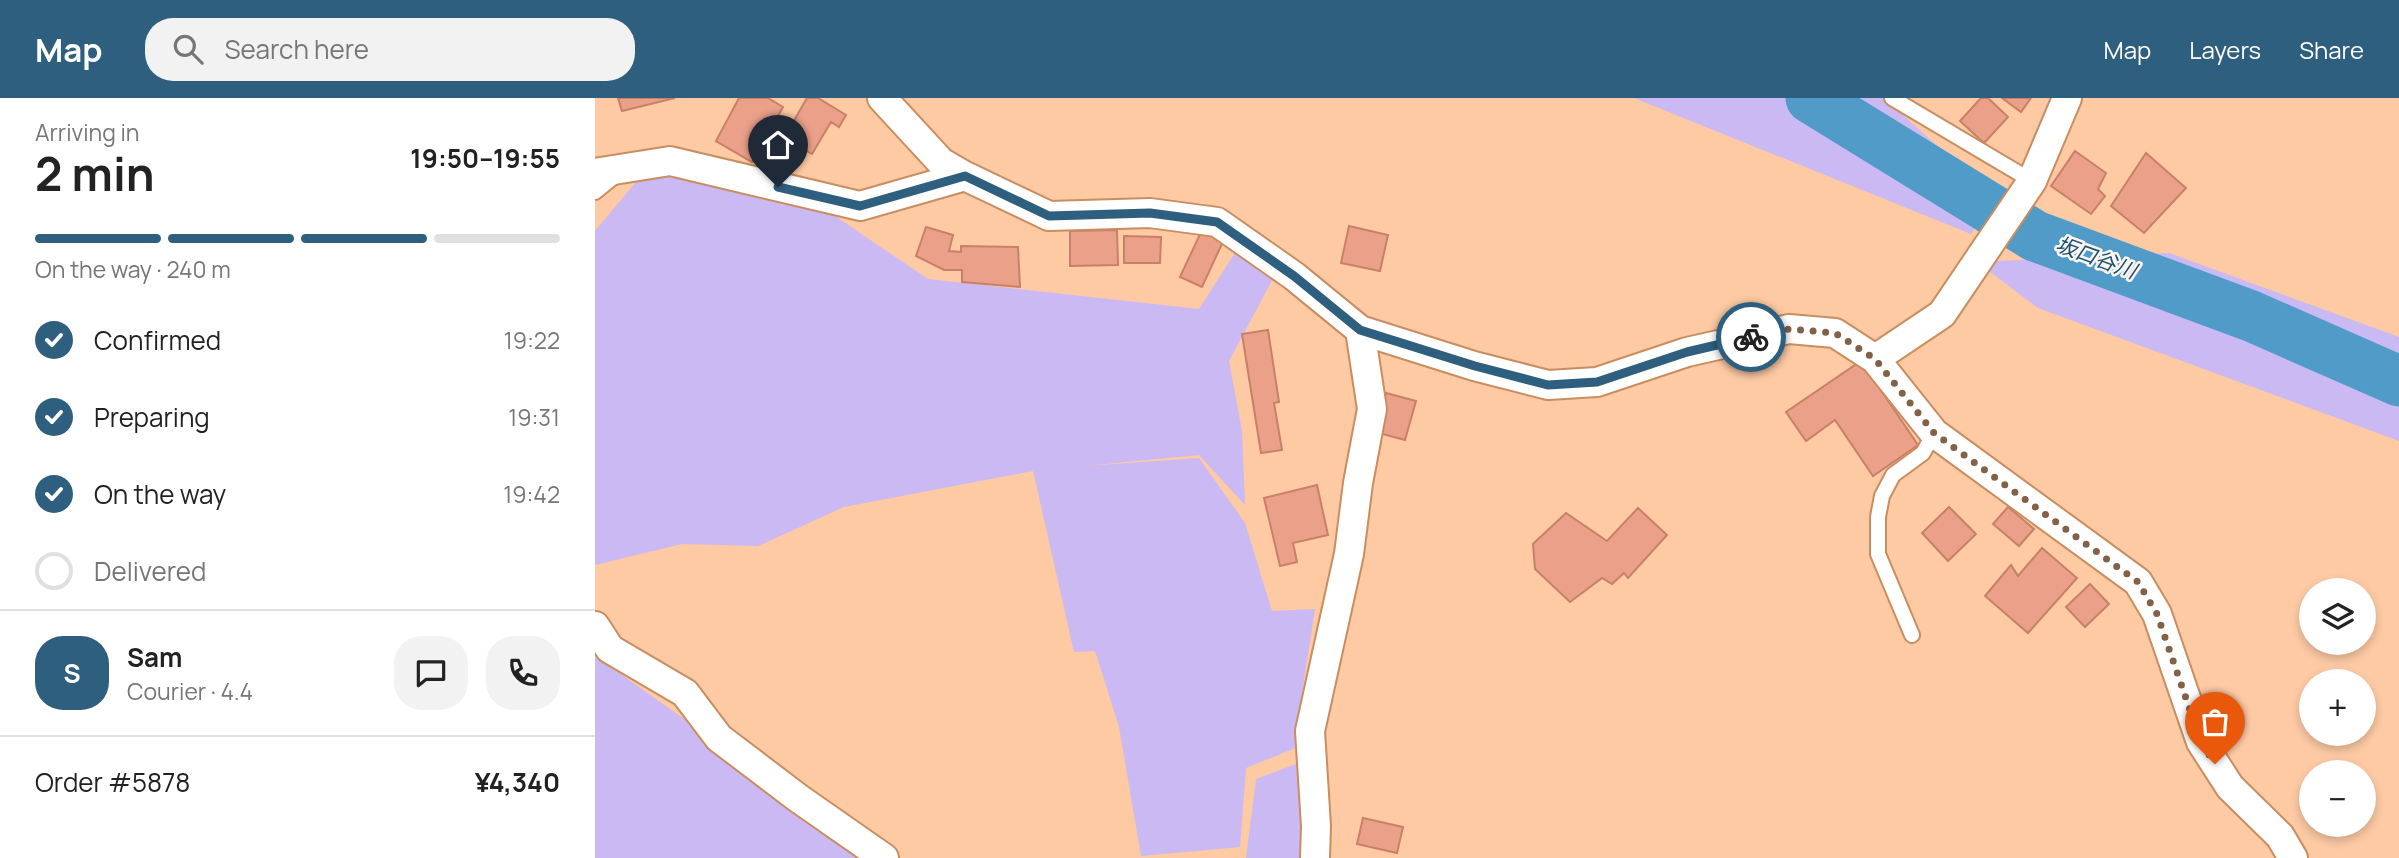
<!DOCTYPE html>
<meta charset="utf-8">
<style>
:root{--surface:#fff;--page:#f2f2f2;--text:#222;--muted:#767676;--line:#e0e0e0;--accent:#2f5f7e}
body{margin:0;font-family:Manrope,"Noto Sans JP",sans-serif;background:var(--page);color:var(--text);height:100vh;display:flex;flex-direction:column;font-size:26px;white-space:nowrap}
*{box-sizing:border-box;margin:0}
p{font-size:23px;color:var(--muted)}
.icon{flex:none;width:38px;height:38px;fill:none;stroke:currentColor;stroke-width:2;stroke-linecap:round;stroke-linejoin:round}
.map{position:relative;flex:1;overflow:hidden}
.panel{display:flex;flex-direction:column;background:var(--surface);width:595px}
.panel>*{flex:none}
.tools{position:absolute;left:1704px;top:480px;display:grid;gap:14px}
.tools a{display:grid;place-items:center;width:77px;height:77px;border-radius:50%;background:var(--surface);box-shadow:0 4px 10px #0003;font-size:35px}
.pin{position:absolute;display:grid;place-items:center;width:60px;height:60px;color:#fff;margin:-72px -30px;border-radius:50% 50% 50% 0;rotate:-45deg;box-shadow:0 0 7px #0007}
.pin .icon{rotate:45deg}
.courier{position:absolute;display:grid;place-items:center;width:70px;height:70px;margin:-35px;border:5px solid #2f5f7e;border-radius:50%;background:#fff;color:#222;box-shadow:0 2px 9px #0007}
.overview em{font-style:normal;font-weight:700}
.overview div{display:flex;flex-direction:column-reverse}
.overview{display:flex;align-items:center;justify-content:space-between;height:119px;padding:0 35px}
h1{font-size:46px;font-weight:700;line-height:52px}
.bar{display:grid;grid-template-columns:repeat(4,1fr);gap:10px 7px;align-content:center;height:84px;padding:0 35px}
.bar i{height:9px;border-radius:5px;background:var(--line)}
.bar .active{background:var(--accent)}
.bar p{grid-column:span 4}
.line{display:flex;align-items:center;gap:18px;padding:0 35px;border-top:2px solid var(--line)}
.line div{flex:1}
.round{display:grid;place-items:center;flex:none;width:74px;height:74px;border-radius:28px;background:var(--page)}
ol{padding:0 35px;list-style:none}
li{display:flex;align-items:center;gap:21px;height:77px}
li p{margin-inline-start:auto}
li .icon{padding:7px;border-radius:50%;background:var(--accent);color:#fff;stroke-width:4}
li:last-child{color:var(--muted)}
li i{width:38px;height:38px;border:4px solid var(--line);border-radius:50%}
header{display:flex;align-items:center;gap:42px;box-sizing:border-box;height:98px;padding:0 35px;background:var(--accent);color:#fff}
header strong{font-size:33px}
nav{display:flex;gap:38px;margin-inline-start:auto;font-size:24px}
.search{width:490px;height:63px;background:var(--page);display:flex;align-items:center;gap:18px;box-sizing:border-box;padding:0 24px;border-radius:28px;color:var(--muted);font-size:26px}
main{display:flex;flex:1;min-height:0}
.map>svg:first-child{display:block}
.green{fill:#cab9f2}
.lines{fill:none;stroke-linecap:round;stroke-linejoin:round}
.river{stroke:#519bc9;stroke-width:51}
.building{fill:#eba189;stroke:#c88069;stroke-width:2}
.lane-casing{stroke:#c98d5f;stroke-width:18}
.street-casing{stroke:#c98d5f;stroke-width:32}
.lane{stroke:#fff;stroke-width:14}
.street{stroke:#fff;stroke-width:28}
.done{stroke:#826147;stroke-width:7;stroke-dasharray:0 12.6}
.route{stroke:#2f5f7e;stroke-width:9}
.labels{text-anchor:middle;stroke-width:5;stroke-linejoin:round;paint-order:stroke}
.water-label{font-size:21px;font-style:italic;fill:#1a5272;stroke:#fcf5f1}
</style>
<header>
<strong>Map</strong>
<div class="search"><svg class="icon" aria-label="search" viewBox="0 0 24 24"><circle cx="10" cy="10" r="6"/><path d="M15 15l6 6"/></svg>Search here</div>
<nav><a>Map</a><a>Layers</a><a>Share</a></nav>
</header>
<main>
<section class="panel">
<div class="overview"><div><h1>2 min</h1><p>Arriving in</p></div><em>19:50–19:55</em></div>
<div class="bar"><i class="active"></i><i class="active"></i><i class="active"></i><i></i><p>On the way · 240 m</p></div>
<ol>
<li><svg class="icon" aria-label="check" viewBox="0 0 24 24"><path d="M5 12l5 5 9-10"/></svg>Confirmed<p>19:22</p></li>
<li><svg class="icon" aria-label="check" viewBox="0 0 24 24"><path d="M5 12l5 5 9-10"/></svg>Preparing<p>19:31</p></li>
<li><svg class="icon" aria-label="check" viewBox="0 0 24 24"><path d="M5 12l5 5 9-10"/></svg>On the way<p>19:42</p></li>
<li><i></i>Delivered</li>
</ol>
<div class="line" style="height:126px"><b class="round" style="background:var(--accent);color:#fff">S</b><div><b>Sam</b><p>Courier · 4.4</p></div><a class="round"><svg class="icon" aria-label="chat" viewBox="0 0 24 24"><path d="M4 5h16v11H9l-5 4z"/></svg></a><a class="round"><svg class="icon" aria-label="phone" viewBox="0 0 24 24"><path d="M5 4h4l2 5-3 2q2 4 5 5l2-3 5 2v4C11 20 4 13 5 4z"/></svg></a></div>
<div class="line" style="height:91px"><div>Order #5878</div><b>¥4,340</b></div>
</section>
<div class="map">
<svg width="1804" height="760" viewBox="0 0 1804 760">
<rect width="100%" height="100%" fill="#fdcaa4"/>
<!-- green -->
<path class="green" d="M1039 0H1289L1400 100 1376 136Z
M56 66 228 110 333 181 604 211 645 147 680 177 634 263 647 333 650 407 604 357 490 368 604 360 650 425 677 513 720 511 704 615 715 644 651 670 645 749 546 758 524 629 500 553 479 554 438 373 249 409 163 448 87 446 0 467V133Z
M1574 155 1804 239V343L1443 210 1382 164Z
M0 558 102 630 195 712 263 760H0Z
M717 660 719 760H651L661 681Z"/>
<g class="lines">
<!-- river -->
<path class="river" d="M1216 0 1440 138 1656 218 1804 283"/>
</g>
<!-- building -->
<path class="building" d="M23 0H80L27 13Z
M144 0H173L188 9 157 64 121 43Z
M212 0H223L251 17 244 29 236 24 217 56 189 40Z
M1386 0H1393L1413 19 1389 45 1365 23Z
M1407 0H1436L1426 14Z
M1480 53 1511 75 1503 91 1510 98 1496 116 1456 88Z
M1551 55 1591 90 1549 135 1516 108Z
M754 128 793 137 785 173 746 165Z
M331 129 358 137 354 153 366 154V148L423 149 425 189 367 184V172H349L321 158Z
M522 132 523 167 475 168V133Z
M606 134 631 137 607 189 585 179Z
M529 138 566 139 565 165H529Z
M673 232 684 304 679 305 687 352 666 355 647 236Z
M1266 263 1323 347 1278 378 1240 322 1211 343 1191 314Z
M791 295 821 303 810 342 780 334Z
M722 387 733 437 698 445 702 464 685 468 669 400Z
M1354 409 1381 436 1353 463 1327 435Z
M1413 409 1439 431 1424 448 1398 426Z
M1043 410 1072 437 1033 480 1029 475 1017 486 1007 480 975 504 940 471 938 446 971 415 1012 443Z
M1447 450 1482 480 1433 535 1390 498 1416 467 1423 478Z
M1495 486 1514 506 1490 529 1471 509Z
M768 720 808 729 802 755 762 746Z"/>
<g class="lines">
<!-- lane casing -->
<g class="lane-casing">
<path id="lane" d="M1297 0 1437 83
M0 94 21 77
M1317 537 1283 456V419L1287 398 1298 377 1328 355 1339 335"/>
</g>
<!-- street casing -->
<g class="street-casing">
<path id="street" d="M287 0 346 64 370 78
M0 75 75 63 265 108 370 78 454 118 555 115 622 124 699 178 765 232 879 268 953 287 1002 284 1092 254 1194 231 1240 235 1280 261 1339 335 1543 484 1562 516 1606 644 1635 689 1685 738 1698 760
M1280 261 1347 216 1437 83 1472 0
M0 528 15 551 90 595 124 640 203 700 289 760
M720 760 721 728 715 633 754 456 763 385 777 311 765 232"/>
</g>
<!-- lane -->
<use href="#lane" class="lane"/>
<!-- street -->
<use href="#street" class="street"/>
</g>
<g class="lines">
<!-- done -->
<path class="done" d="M1156 239 1194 231 1240 235 1280 261 1339 335 1543 484 1562 516 1606 644 1620 666"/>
<!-- route -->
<path class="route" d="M183 89 265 108 370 78 454 118 555 115 622 124 699 178 765 232 880 268 953 287 1002 284 1092 254 1156 239"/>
</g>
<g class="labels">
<!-- water labels -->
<g class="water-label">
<text transform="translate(1501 160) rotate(20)" y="7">坂口谷川</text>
</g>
</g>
</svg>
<div class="tools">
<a><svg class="icon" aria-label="layers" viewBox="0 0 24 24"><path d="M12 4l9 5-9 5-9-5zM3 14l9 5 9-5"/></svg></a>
<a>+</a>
<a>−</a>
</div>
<div class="pin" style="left:1620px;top:666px;background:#ea580c"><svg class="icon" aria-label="bag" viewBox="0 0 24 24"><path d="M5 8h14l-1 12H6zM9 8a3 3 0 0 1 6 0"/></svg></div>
<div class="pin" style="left:183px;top:89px;background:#1f2937"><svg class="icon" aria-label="home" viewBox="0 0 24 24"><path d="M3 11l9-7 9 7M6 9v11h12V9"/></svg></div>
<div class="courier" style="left:1156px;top:239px"><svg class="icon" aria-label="bike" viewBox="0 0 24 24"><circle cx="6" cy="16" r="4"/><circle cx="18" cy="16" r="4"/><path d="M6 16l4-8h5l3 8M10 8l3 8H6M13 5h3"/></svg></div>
</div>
</main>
